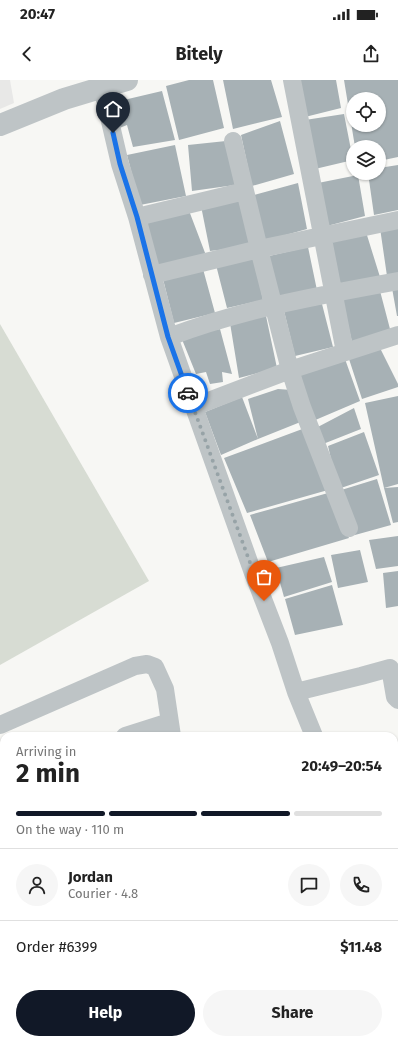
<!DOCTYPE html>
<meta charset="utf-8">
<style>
:root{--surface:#fff;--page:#f6f6f6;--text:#222;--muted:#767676;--line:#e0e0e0;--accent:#111827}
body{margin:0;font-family:"Fira Sans",sans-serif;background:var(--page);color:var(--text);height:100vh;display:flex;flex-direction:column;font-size:15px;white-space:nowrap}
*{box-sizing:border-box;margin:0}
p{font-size:13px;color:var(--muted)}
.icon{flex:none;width:22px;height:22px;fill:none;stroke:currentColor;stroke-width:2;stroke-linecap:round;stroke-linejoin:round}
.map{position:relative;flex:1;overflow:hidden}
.panel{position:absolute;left:0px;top:652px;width:398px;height:312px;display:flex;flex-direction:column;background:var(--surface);border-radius:12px 12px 0 0;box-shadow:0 1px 3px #0004}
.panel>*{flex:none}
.fabs{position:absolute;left:346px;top:12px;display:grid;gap:8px}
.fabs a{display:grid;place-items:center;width:40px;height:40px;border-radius:50%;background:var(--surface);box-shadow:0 1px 3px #0004;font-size:20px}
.pin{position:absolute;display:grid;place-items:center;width:34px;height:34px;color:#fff;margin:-41px -17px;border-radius:50% 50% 50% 0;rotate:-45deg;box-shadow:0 0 4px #0007}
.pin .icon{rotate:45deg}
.courier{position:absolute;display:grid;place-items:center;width:40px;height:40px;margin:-20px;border:3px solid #1a73e8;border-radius:50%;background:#fff;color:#222;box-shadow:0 1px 5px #0007}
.summary em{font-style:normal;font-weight:700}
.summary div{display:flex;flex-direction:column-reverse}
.summary{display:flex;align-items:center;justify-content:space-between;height:68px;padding:0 16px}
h1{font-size:26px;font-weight:700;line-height:30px}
.bar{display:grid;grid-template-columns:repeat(4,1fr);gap:6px 4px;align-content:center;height:48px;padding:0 16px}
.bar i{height:5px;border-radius:3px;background:var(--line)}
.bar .active{background:var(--accent)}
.bar p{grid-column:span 4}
.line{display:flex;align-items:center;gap:10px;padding:0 16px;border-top:1px solid var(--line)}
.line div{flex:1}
.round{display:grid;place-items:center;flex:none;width:42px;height:42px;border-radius:21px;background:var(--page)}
.primary-button{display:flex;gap:8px;margin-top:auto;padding:8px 16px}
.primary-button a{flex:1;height:46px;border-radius:24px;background:var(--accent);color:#fff;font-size:16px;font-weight:700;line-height:46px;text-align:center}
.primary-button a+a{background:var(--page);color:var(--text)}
.status{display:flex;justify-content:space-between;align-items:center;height:28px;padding:0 20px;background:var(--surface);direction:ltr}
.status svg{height:11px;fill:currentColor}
header{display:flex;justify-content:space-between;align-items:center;height:52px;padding:0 16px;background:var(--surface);font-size:18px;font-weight:700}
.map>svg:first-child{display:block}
.built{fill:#e8e8e7}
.green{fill:#d7dcd3}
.building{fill:#a7b1b5;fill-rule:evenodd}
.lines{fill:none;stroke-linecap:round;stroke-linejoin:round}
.minor{stroke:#bec4c6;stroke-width:18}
.tertiary{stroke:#bec4c6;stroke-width:22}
.done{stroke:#97a3a7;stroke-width:4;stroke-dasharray:0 7.2}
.route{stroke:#1a73e8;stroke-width:5}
</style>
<div class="status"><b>20:47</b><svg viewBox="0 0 49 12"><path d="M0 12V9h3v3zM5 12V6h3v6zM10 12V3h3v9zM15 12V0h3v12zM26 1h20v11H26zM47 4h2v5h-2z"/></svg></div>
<header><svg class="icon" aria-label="back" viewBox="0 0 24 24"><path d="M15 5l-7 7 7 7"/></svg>Bitely<svg class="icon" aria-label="share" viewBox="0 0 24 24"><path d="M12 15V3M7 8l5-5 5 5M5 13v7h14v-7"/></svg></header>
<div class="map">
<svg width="398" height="964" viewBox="0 0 398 964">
<rect width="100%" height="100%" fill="#f7f7f4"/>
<!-- built -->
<path class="built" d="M0 0H10L14 23 0 29Z"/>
<!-- green -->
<path class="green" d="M0 244 149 501 0 585Z"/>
<!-- building -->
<path class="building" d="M189 0H213L224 48 179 60 166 6Z
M223 0H271L282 37 233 49Z
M296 0H336L341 28 305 37Z
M344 0H398V77L379 81V67H355ZM353 19H379V45H353Z
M162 11 175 60 133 67 127 45 117 49 111 23Z
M344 34 353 80 315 89 305 40Z
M280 41 294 94 252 106 241 55Z
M226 61 235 105 192 111 188 65Z
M175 65 186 116 140 125 127 75Z
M398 85V130L374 135 368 93H379V88Z
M358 95 365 136 327 146 318 103Z
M298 103 307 149 261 162 250 116Z
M240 118 253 166 210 171 201 126Z
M188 128 207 178 155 187 146 136Z
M398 144V193L387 196 380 148Z
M366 152 380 197 340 206 331 159Z
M308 167 318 215 281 222 269 176Z
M254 176 263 220 227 228 216 185Z
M203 189 215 233 174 243 162 195Z
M379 207 390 249 352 262 341 215Z
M398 207V236H397L392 208Z
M322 224 333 267 295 276 284 231Z
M266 236 277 288 239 298 230 243Z
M220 249 232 294 222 292 223 302 210 304 206 292 196 294 181 257Z
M380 268 398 304V307L362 319 349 279Z
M345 279 360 321 313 341 297 295Z
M278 309 292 310 303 341 258 359 248 319Z
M398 316V404L384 408 398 407V442L393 443 384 408 365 323Z
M242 317 258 359 221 375 205 332Z
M354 328 361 349 323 364 314 349Z
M305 348 328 410 247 433 224 378Z
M364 352 379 395 338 409 328 366Z
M377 399 391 445 355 455 338 411Z
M328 413 349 458 268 482 250 435Z
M398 456V486L376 489 369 460Z
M360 470 368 502 338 508 331 475Z
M324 477 332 502 284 517 276 488Z
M398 491V526L386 528 383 493Z
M332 505 343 545 295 555 285 519Z"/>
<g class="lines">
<!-- minor -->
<path class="minor" d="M292 0 345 272
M102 7 120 84 137 137 169 257 253 493 280 563 296 612 314 656
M233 61 261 177 290 290 302 327 349 448
M137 137 245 111
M152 195 259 169 398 140
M169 257C243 229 320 215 398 201
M193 327 290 290 398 255
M296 612 361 596 390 588 395 617 398 620
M0 645 135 586 147 584 155 587 165 609 172 656
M125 656 169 642
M1 700 4 699
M394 797 398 806
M394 926 398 935
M11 960V964
M202 960 203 964
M277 964 290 960"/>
<!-- tertiary -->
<path class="tertiary" d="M0 45 64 19 127 0"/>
</g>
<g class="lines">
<!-- done -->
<path class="done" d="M188 313 264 521"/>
<!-- route -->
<path class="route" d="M113 53 120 84 137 137 168 257 188 313"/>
</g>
</svg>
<div class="fabs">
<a><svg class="icon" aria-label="locate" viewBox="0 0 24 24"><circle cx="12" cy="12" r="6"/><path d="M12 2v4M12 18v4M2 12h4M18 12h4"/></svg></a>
<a><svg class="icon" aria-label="layers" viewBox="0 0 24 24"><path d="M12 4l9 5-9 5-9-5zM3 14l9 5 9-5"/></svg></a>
</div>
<div class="pin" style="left:264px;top:521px;background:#ea580c"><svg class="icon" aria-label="bag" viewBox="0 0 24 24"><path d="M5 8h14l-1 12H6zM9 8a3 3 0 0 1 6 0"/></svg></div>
<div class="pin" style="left:113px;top:53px;background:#1f2937"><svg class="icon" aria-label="home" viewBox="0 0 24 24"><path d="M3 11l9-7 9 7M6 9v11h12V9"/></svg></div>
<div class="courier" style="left:188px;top:313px"><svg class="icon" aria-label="car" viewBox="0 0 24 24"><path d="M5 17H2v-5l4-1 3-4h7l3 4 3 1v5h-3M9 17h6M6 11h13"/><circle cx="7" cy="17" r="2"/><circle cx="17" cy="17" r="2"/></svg></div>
<section class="panel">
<div class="summary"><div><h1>2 min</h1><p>Arriving in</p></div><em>20:49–20:54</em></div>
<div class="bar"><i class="active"></i><i class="active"></i><i class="active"></i><i></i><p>On the way · 110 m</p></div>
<div class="line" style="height:72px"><a class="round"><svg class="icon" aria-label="person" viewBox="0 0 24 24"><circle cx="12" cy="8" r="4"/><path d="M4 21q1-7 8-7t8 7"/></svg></a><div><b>Jordan</b><p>Courier · 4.8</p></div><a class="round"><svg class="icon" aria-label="chat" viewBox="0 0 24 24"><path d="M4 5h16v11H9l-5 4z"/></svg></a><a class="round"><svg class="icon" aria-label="phone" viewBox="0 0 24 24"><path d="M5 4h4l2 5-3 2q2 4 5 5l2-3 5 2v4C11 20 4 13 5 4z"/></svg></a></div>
<div class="line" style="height:52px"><div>Order #6399</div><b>$11.48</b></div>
<div class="primary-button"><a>Help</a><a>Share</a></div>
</section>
</div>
